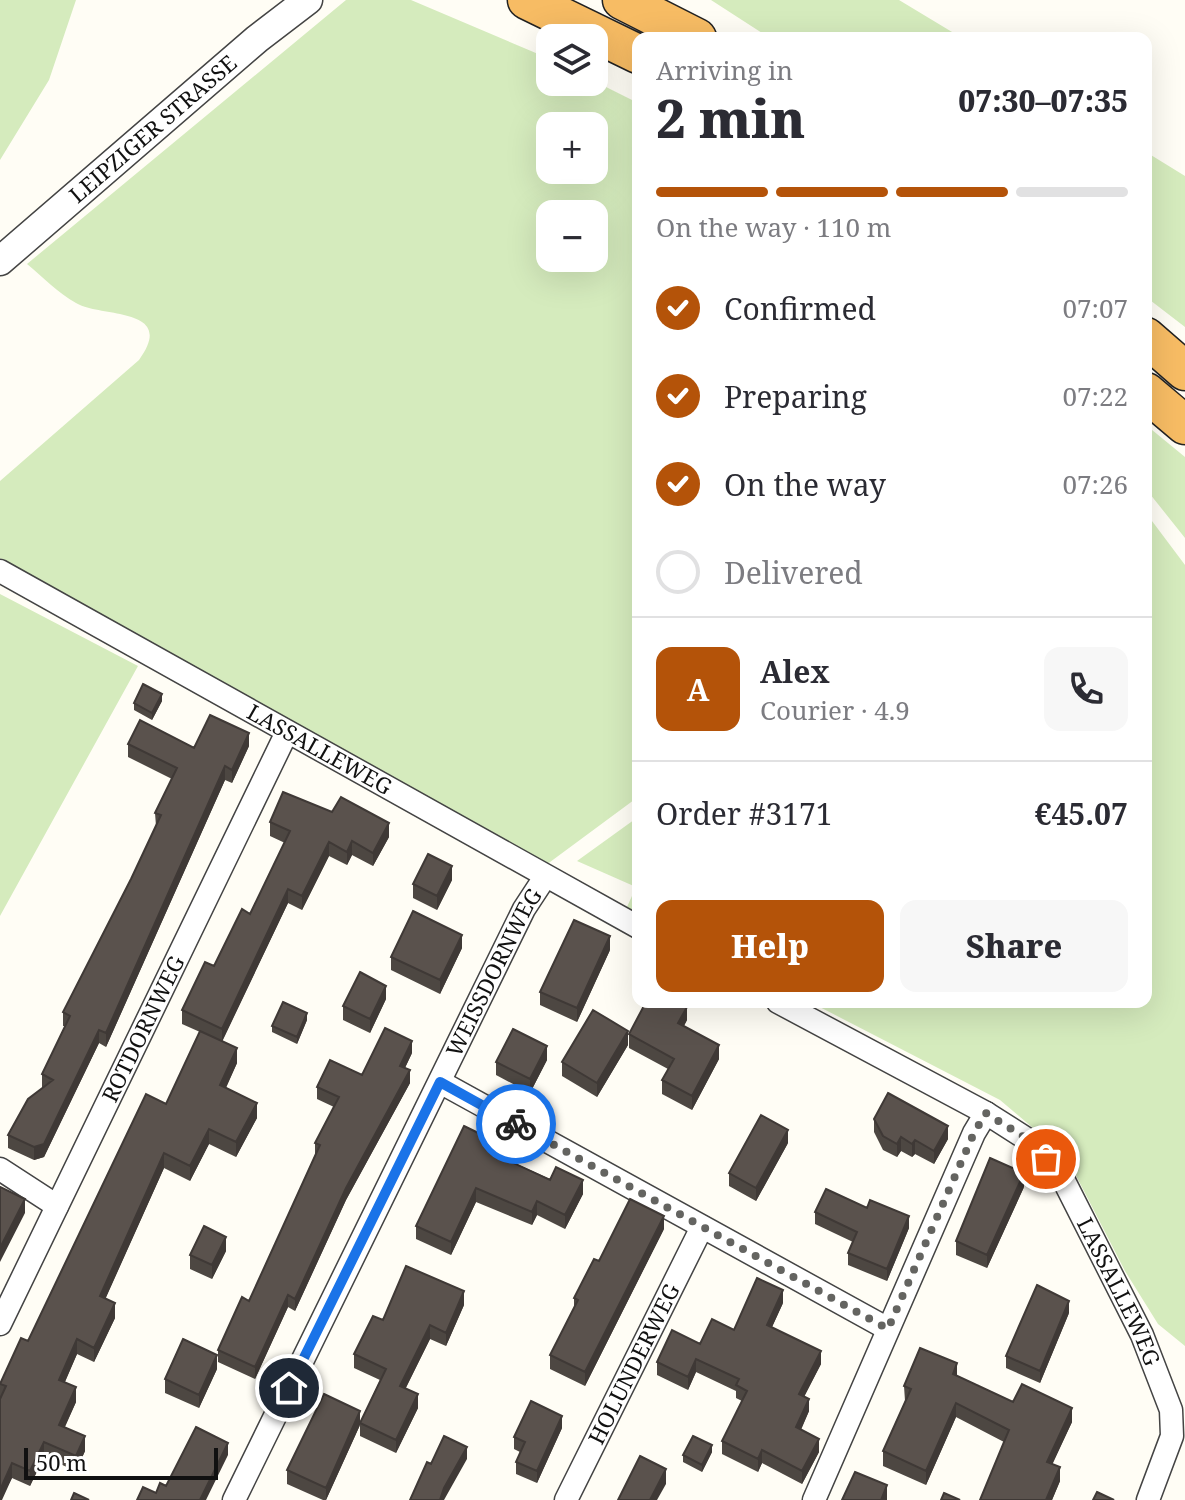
<!DOCTYPE html>
<meta charset="utf-8">
<style>
:root{--surface:#fff;--page:#f7f7f7;--text:#2b2b33;--muted:#7c7c81;--line:#e1e1e2;--accent:#b45309}
body{margin:0;font-family:"Noto Serif",serif;background:var(--page);color:var(--text);height:100vh;display:flex;flex-direction:column;font-size:30px;white-space:nowrap}
*{box-sizing:border-box;margin:0}
p{font-size:26px;color:var(--muted)}
.icon{flex:none;width:44px;height:44px;fill:none;stroke:currentColor;stroke-width:2;stroke-linecap:round;stroke-linejoin:round}
.map{position:relative;flex:1;overflow:hidden}
.side{position:absolute;left:632px;top:32px;width:520px;height:976px;display:flex;flex-direction:column;background:var(--surface);border-radius:16px;box-shadow:0 8px 32px #0002}
.side>*{flex:none}
.buttons{position:absolute;left:536px;top:24px;display:grid;gap:16px}
.buttons a{display:grid;place-items:center;width:72px;height:72px;border-radius:16px;background:var(--surface);box-shadow:0 8px 32px #0002;font-size:40px}
.scale{position:absolute;left:24px;bottom:20px;width:194px;box-sizing:border-box;padding-left:8px;border:4px solid #111;border-top:0;font-size:22px;line-height:28px;white-space:nowrap;color:#111;-webkit-text-stroke:6px #fff;paint-order:stroke}
.pin{position:absolute;display:grid;place-items:center;width:68px;height:68px;color:#fff;margin:-34px;border:4px solid #fff;border-radius:50%;box-shadow:0 2px 8px #0007}
.courier{position:absolute;display:grid;place-items:center;width:80px;height:80px;margin:-40px;border:6px solid #1a73e8;border-radius:50%;background:#fff;color:#222;box-shadow:0 2px 10px #0007}
.headline em{font-style:normal;font-weight:800}
.headline div{display:flex;flex-direction:column-reverse}
.headline{display:flex;align-items:center;justify-content:space-between;height:136px;padding:0 24px}
h1{font-size:52px;font-weight:800;line-height:60px}
.bar{display:grid;grid-template-columns:repeat(4,1fr);gap:12px 8px;align-content:center;height:96px;padding:0 24px}
.bar i{height:10px;border-radius:6px;background:var(--line)}
.bar .on{background:var(--accent)}
.bar p{grid-column:span 4}
.line{display:flex;align-items:center;gap:20px;padding:0 24px;border-top:2px solid var(--line)}
.line div{flex:1}
.round{display:grid;place-items:center;flex:none;width:84px;height:84px;border-radius:16px;background:var(--page)}
ol{padding:0 24px;list-style:none}
li{display:flex;align-items:center;gap:24px;height:88px}
li p{margin-inline-start:auto}
li .icon{padding:8px;border-radius:50%;background:var(--accent);color:#fff;stroke-width:4}
li:last-child{color:var(--muted)}
li i{width:44px;height:44px;border:4px solid var(--line);border-radius:50%}
.action{display:flex;gap:16px;margin-top:auto;padding:16px 24px}
.action a{flex:1;height:92px;border-radius:16px;background:var(--accent);color:#fff;font-size:32px;font-weight:800;line-height:92px;text-align:center}
.action a+a{background:var(--page);color:var(--text)}
.map>svg:first-child{display:block}
.green{fill:#d5ebbd;fill-rule:evenodd}
.lines{fill:none;stroke-linecap:round;stroke-linejoin:round}
.minor-casing{stroke:#444;stroke-width:25}
.tertiary-casing{stroke:#444;stroke-width:31}
.trunk-casing{stroke:#222;stroke-width:41}
.minor{stroke:#fff;stroke-width:22}
.tertiary{stroke:#fff;stroke-width:28}
.trunk{stroke:#f7bc64;stroke-width:38}
.wall{fill:#4d4742}
.shaded-wall{fill:#3f3936}
.building{fill:#5a524d;stroke:#3f3936;stroke-width:2}
.done{stroke:#646461;stroke-width:8;stroke-dasharray:0 14.4}
.route{stroke:#1a73e8;stroke-width:10}
.labels{text-anchor:middle;stroke-width:8;stroke-linejoin:round;paint-order:stroke}
.street-label{font-size:22px;fill:#111;stroke:#fff}
</style>
<div class="map">
<svg width="1185" height="1500" viewBox="0 0 1185 1500">
<rect width="100%" height="100%" fill="#fffdf5"/>
<!-- green -->
<path class="green" d="M0 0H76L49 80 0 160Z
M346 0H411L550 59V82L594 81 638 103V797L546 865 0 558V481L139 360C178 306 100 318 76 303 58 293 43 277 27 264ZM550 126H594V170H550ZM550 214H594V258H550Z
M711 0H899L962 38H770Z
M1146 152 1185 176V327L1146 297Z
M1146 425 1185 457V538L1146 489Z
M1146 513 1185 565V1346L1158 1324 1125 1271 1066 1156 1000 1100 810 1002H1146Z
M0 594 138 666 0 916Z
M638 817V913L627 907 636 887 577 861Z"/>
<g class="lines">
<!-- minor casing -->
<g class="minor-casing">
<g id="minor">
<path id="s1" d="M0 571 638 927"/>
<path id="s2" d="M778 1002 986 1113 1030 1141 1062 1177 1142 1335 1171 1410 1172 1436 1148 1500"/>
<path d="M440 1082 888 1329"/>
<path d="M0 1169 57 1206"/>
<path id="s3" d="M0 1324 287 732"/>
<path id="s4" d="M234 1500 524 909 545 877"/>
<path id="s5" d="M566 1500 702 1227"/>
<path d="M814 1500 974 1133 986 1113"/>
</g>
</g>
<!-- tertiary casing -->
<g class="tertiary-casing">
<g id="tertiary">
<path id="s6" d="M0 261 257 39 308 0"/>
</g>
</g>
<!-- trunk casing -->
<g class="trunk-casing">
<path id="trunk" d="M527 0 638 54
M622 0 697 38
M1146 337 1185 371
M1146 392 1185 425"/>
</g>
<!-- minor -->
<use href="#minor" class="minor"/>
<!-- tertiary -->
<use href="#tertiary" class="tertiary"/>
<!-- trunk -->
<use href="#trunk" class="trunk"/>
</g>
<!-- wall -->
<path class="wall" d="M162 701 152 720 134 710V703Z
M128 744 194 748 249 746 232 783 225 780 106 1047 99 1043 44 1157 34 1160 8 1148V1135L42 1088V1074L65 1026H63V1012L131 879 156 826 155 813 172 779 128 757Z
M270 822 389 837 373 866 352 855 347 865 329 856 302 910 288 903 222 1041 237 1063 226 1088 257 1118 236 1157 209 1144 190 1181 164 1168 105 1299 115 1318 94 1362 77 1354 65 1382 76 1402 65 1427 85 1451 76 1471 44 1457 30 1486 12 1478 0 1500V1384L28 1341 166 1104 200 1032 182 1024V1010L250 914 285 843 270 836Z
M452 880 437 910 413 898V884Z
M462 948 440 994 391 970V957Z
M610 950 577 1022 540 1005V992Z
M386 999 370 1033 343 1020V1006Z
M307 1020 297 1044 272 1032V1026Z
M687 1020 684 1026 719 1059 692 1110 662 1094V1080L668 1069 629 1048V1034Z
M628 1045 597 1097 562 1076V1062Z
M412 1053 405 1068 410 1083 346 1200 295 1311 288 1307 255 1379 218 1362V1350L249 1301 315 1155V1143L334 1107 317 1099V1087L362 1075Z
M547 1060 530 1093 496 1075V1062Z
M874 1119 948 1139 934 1164 915 1154 912 1157 901 1151 897 1157 883 1150 874 1132Z
M788 1143 756 1201 729 1186V1173Z
M499 1156 583 1194 565 1229 537 1215 532 1225 476 1202 451 1255 416 1239V1226Z
M1024 1187 987 1268 956 1255V1241Z
M867 1208 909 1228 887 1281 848 1265V1253L853 1242 815 1224V1212Z
M664 1229 585 1386 550 1369V1355L574 1308V1298L599 1261Z
M226 1251 212 1279 190 1269V1255Z
M783 1303 772 1327 821 1364 804 1396 809 1411 801 1430 819 1452 802 1484 762 1463 758 1472 722 1454V1441L742 1401 736 1398V1391L696 1372 688 1390 657 1375V1362L734 1330Z
M464 1305 446 1346 430 1339 405 1389 418 1408 396 1453 360 1436V1423L380 1380 354 1368V1354L383 1320Z
M1069 1313 1040 1383 1006 1368V1356Z
M217 1369 199 1408 165 1393V1379Z
M957 1376 1013 1402 1072 1422 1052 1464 1060 1481 1052 1500H980L1004 1442 956 1417 926 1485 883 1466V1451L905 1401 904 1386Z
M360 1425 326 1500H323L287 1484V1470Z
M562 1428 537 1483 516 1474V1462L520 1452 514 1449V1437Z
M712 1452 702 1472 683 1462V1455Z"/>
<!-- shaded-wall -->
<path class="shaded-wall" d="M162 694V701L152 720V713Z
M249 733V746L232 783V770Z
M225 766V780L106 1047V1033Z
M389 823V837L373 866V853Z
M352 841V855L347 865V852Z
M329 842V856L302 910V896Z
M452 866V880L437 910V896Z
M288 889V903L222 1042V1029Z
M462 935V948L440 994V980Z
M610 936V950L577 1022V1008Z
M386 986V999L370 1033V1019Z
M687 1007V1020L678 1036V1023Z
M307 1013V1020L297 1044V1037Z
M99 1030V1043L44 1157 34 1160V1147Z
M628 1031V1045L597 1097V1083Z
M412 1041V1053L400 1078V1066Z
M719 1045V1059L692 1110V1096Z
M547 1046V1060L530 1093V1079Z
M237 1048V1063L220 1100V1085Z
M410 1070V1083L346 1200 295 1311V1299L346 1188Z
M257 1103V1118L236 1157V1142Z
M948 1126V1139L934 1164V1151Z
M209 1129V1144L190 1181V1166Z
M788 1130V1143L756 1201V1188Z
M901 1137V1151L897 1157V1144Z
M915 1140V1154L912 1157V1144Z
M499 1143V1157L494 1154Z
M164 1153V1168L100 1311V1296Z
M1024 1173V1187L987 1268V1255Z
M583 1180V1194L565 1229V1215Z
M476 1188V1202L451 1255V1242Z
M25 1199V1213L0 1262V1248Z
M537 1201V1215L532 1225V1212Z
M664 1216V1229L585 1386V1372Z
M909 1216V1228L887 1281V1269Z
M226 1237V1251L212 1279V1265Z
M783 1290V1303L767 1338V1325Z
M464 1291V1305L446 1346V1333Z
M288 1295V1307L255 1379V1367Z
M1069 1301V1313L1040 1383V1371Z
M115 1303V1318L94 1362V1348Z
M430 1325V1339L400 1400V1386Z
M77 1339V1354L59 1395V1380Z
M821 1351V1364L799 1407V1394Z
M217 1355V1369L199 1408V1395Z
M696 1359V1372L688 1390V1377Z
M957 1363V1377L953 1374Z
M76 1387V1402L59 1439V1425Z
M418 1394V1408L396 1453V1440Z
M809 1399V1411L796 1440V1427Z
M956 1403V1417L926 1485V1471Z
M1072 1408V1422L1047 1476V1462Z
M360 1411V1425L326 1500V1488Z
M562 1416V1428L537 1483V1471Z
M85 1436V1451L76 1471V1456Z
M819 1439V1452L802 1484V1471Z
M44 1442V1457L30 1486V1471Z
M228 1443V1455L206 1500H200Z
M712 1445V1452L702 1472V1465Z
M467 1447V1459L444 1500H440L444 1488Z
M762 1450V1463L758 1472V1459Z
M12 1463V1478L2 1500H0V1490Z
M1060 1467V1481L1052 1500H1046Z
M666 1469V1484L657 1500H650Z
M887 1485V1500H881Z"/>
<!-- building -->
<path class="building" d="M143 684 162 694 152 713 134 703Z
M210 715 249 733 232 770 225 766 106 1033 99 1030 44 1144 34 1147 8 1135 28 1099 53 1080 42 1074 70 1016 63 1012 131 879 161 815 155 813 177 768 128 744 140 720 194 748Z
M283 792 332 812 341 797 389 823 373 853 352 841 347 852 329 842 302 896 288 889 222 1029 182 1010 205 962 214 966 242 909 250 914 290 831 270 822Z
M428 854 452 866 437 896 413 884Z
M413 911 462 935 440 980 391 957Z
M574 920 610 936 577 1008 540 992Z
M360 972 386 986 370 1019 343 1006Z
M283 1002 307 1013 297 1037 272 1026Z
M646 1002H678L687 1007 678 1023 719 1045 692 1096 662 1080 674 1059 629 1034Z
M593 1010 628 1031 597 1083 562 1062Z
M385 1028 412 1041 400 1066 410 1070 346 1188 295 1299 288 1295 255 1367 218 1350 242 1297 249 1301 320 1145 315 1143 339 1097 317 1087 330 1060 362 1075Z
M513 1029 547 1046 530 1079 496 1062Z
M200 1031 237 1048 220 1085 257 1103 236 1142 209 1129 190 1166 164 1153 100 1296 115 1303 94 1348 77 1339 59 1380 76 1387 59 1425 85 1436 76 1456 44 1442 30 1471 12 1463 0 1490V1399L6 1386 0 1384 21 1338 28 1341 146 1094 166 1104Z
M888 1093 948 1126 934 1151 915 1140 912 1144 901 1137 897 1144 883 1136 874 1119Z
M761 1115 788 1130 756 1188 729 1173Z
M464 1126 499 1143 494 1154 550 1180 556 1167 583 1180 565 1215 537 1201 532 1212 476 1188 451 1242 416 1226Z
M990 1158 1024 1173 987 1255 956 1241Z
M0 1187 25 1199 0 1248Z
M826 1189 867 1208 870 1200 909 1216 887 1269 848 1253 857 1232 815 1212Z
M630 1199 664 1216 585 1372 550 1355 578 1300 574 1298 594 1259 599 1261Z
M204 1226 226 1237 212 1265 190 1255Z
M406 1266 464 1291 446 1333 430 1325 400 1386 418 1394 396 1440 360 1423 386 1369 354 1354 373 1316 383 1320Z
M757 1278 783 1290 767 1325 821 1351 799 1394 809 1399 796 1427 819 1439 802 1471 762 1450 758 1459 722 1441 747 1391 736 1385 739 1379 696 1359 688 1377 657 1362 672 1330 700 1344 712 1319 734 1330Z
M1037 1285 1069 1301 1040 1371 1006 1356Z
M183 1339 217 1355 199 1395 165 1379Z
M920 1348 957 1363 953 1374 1013 1402 1022 1384 1072 1408 1047 1462 1060 1467 1046 1500H980L1009 1430 956 1403 926 1471 883 1451 911 1389 904 1386Z
M324 1394 360 1411 326 1488 287 1470Z
M531 1401 562 1416 537 1471 516 1462 525 1442 514 1437Z
M196 1427 228 1443 200 1500H137L143 1487 156 1493 160 1483 166 1486Z
M444 1436 467 1447 444 1488 440 1500H410L427 1462 431 1464Z
M693 1436 712 1445 702 1465 683 1455Z
M640 1456 666 1469 650 1500H618Z
M855 1472 887 1485 881 1500H842Z
M1097 1492 1114 1500H1093Z
M74 1493 89 1500H71Z
M944 1493 960 1500H941Z"/>
<g class="lines">
<!-- done -->
<path class="done" d="M516 1124 888 1329 974 1133 986 1113 1030 1141 1046 1159"/>
<!-- route -->
<path class="route" d="M289 1388 440 1082 516 1124"/>
</g>
<g class="labels">
<!-- street labels -->
<g class="street-label">
<text dy="8" stroke="none"><textPath href="#s6" startOffset="202">LEIPZIGER STRASSE</textPath></text>
<text dy="8" stroke="none"><textPath href="#s1" startOffset="366">LASSALLEWEG</textPath></text>
<text dy="8" stroke="none"><textPath href="#s4" startOffset="588">WEISSDORNWEG</textPath></text>
<text dy="8" stroke="none"><textPath href="#s3" startOffset="328">ROTDORNWEG</textPath></text>
<text dy="8" stroke="none"><textPath href="#s2" startOffset="464">LASSALLEWEG</textPath></text>
<text dy="8" stroke="none"><textPath href="#s5" startOffset="152">HOLUNDERWEG</textPath></text>
</g>
</g>
</svg>
<div class="buttons">
<a><svg class="icon" aria-label="layers" viewBox="0 0 24 24"><path d="M12 4l9 5-9 5-9-5zM3 14l9 5 9-5"/></svg></a>
<a>+</a>
<a>−</a>
</div>
<div class="scale">50 m</div>
<div class="pin" style="left:1046px;top:1159px;background:#ea580c"><svg class="icon" aria-label="bag" viewBox="0 0 24 24"><path d="M5 8h14l-1 12H6zM9 8a3 3 0 0 1 6 0"/></svg></div>
<div class="pin" style="left:289px;top:1388px;background:#1f2937"><svg class="icon" aria-label="home" viewBox="0 0 24 24"><path d="M3 11l9-7 9 7M6 9v11h12V9"/></svg></div>
<div class="courier" style="left:516px;top:1124px"><svg class="icon" aria-label="bike" viewBox="0 0 24 24"><circle cx="6" cy="16" r="4"/><circle cx="18" cy="16" r="4"/><path d="M6 16l4-8h5l3 8M10 8l3 8H6M13 5h3"/></svg></div>
<section class="side">
<div class="headline"><div><h1>2 min</h1><p>Arriving in</p></div><em>07:30–07:35</em></div>
<div class="bar"><i class="on"></i><i class="on"></i><i class="on"></i><i></i><p>On the way · 110 m</p></div>
<ol>
<li><svg class="icon" aria-label="check" viewBox="0 0 24 24"><path d="M5 12l5 5 9-10"/></svg>Confirmed<p>07:07</p></li>
<li><svg class="icon" aria-label="check" viewBox="0 0 24 24"><path d="M5 12l5 5 9-10"/></svg>Preparing<p>07:22</p></li>
<li><svg class="icon" aria-label="check" viewBox="0 0 24 24"><path d="M5 12l5 5 9-10"/></svg>On the way<p>07:26</p></li>
<li><i></i>Delivered</li>
</ol>
<div class="line" style="height:144px"><b class="round" style="background:var(--accent);color:#fff">A</b><div><b>Alex</b><p>Courier · 4.9</p></div><a class="round"><svg class="icon" aria-label="phone" viewBox="0 0 24 24"><path d="M5 4h4l2 5-3 2q2 4 5 5l2-3 5 2v4C11 20 4 13 5 4z"/></svg></a></div>
<div class="line" style="height:104px"><div>Order #3171</div><b>€45.07</b></div>
<div class="action"><a>Help</a><a>Share</a></div>
</section>
</div>
